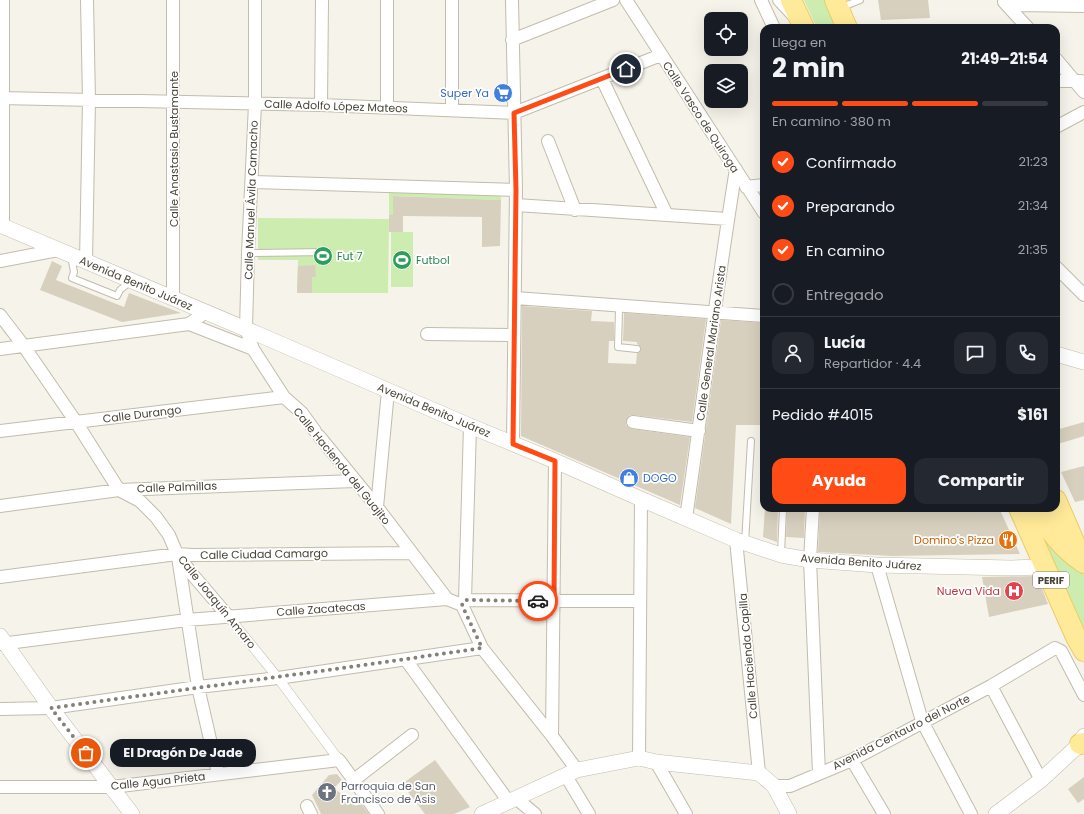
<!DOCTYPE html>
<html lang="es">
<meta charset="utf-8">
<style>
:root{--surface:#171b24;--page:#242831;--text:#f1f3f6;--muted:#9ea1a6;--line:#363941;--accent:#ff4c17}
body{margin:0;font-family:Poppins,sans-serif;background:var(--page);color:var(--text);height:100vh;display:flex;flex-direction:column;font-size:15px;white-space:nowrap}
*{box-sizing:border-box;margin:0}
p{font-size:13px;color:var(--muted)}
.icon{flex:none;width:22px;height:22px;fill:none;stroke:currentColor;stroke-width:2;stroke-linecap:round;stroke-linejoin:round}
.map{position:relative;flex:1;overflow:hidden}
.drawer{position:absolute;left:760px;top:24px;width:300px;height:488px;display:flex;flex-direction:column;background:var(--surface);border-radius:12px;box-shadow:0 4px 16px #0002}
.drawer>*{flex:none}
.fabs{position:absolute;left:704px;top:12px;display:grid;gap:8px}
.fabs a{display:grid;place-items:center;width:44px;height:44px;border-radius:8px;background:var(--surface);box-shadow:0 4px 16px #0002;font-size:20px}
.pin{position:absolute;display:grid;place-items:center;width:34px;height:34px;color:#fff;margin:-17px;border:2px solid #fff;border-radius:50%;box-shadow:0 1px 4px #0007}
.courier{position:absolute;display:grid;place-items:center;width:40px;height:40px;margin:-20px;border:3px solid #ff4c17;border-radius:50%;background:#fff;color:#222;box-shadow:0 1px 5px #0007}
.bubble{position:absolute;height:28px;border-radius:12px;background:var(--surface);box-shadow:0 4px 16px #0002;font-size:13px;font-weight:700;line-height:28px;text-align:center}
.headline em{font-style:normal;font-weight:700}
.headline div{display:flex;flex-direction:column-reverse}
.headline{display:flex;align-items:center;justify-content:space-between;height:68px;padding:0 12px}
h1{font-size:26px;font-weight:700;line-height:30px}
.bar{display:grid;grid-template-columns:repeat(4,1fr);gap:6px 4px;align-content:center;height:48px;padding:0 12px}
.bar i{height:5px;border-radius:3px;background:var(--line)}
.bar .selected{background:var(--accent)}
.bar p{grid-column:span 4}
.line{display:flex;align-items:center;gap:10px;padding:0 12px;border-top:1px solid var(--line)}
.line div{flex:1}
.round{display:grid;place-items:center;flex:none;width:42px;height:42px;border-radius:12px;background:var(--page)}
ol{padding:0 12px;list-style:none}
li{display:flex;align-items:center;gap:12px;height:44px}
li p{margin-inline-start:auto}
li .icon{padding:4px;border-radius:50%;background:var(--accent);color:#fff;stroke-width:4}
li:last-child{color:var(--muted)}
li i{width:22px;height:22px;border:2px solid var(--line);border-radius:50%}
.primary-button{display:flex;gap:8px;margin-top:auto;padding:8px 12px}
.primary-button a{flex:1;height:46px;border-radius:12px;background:var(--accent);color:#fff;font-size:16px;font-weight:700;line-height:46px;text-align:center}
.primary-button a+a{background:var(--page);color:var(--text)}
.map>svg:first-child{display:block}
.green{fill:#ccecb0}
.building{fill:#d8d0be}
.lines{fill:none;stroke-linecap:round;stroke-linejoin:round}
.service-casing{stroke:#c2bcab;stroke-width:8}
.pedestrian-casing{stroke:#c2bcab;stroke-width:10}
.minor-casing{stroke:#c2bcab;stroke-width:14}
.tertiary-casing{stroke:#c2bcab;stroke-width:16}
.primary-casing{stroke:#eccd62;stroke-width:22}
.service{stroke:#fff;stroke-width:6}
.pedestrian{stroke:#fff;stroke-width:9}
.minor{stroke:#fff;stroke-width:12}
.tertiary{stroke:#fff;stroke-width:15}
.primary{stroke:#ffea99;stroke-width:20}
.done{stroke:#868176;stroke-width:4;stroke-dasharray:0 7.2}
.route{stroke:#ff4c17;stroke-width:5}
.labels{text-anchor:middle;stroke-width:3.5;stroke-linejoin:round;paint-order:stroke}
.shield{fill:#fff;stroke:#807c73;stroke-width:1}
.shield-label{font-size:10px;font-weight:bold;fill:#4a4437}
.shop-label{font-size:11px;fill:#366cbe;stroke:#fff;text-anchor:end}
.street-label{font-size:11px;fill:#4a4437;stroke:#fff}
.leisure-label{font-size:11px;fill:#27864d;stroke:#fff;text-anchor:start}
.food-label{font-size:11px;fill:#c56008;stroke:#fff;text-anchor:end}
.health-label{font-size:11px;fill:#be3a42;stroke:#fff;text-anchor:end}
.worship-label{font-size:11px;fill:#5b616d;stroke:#fff;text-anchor:start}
</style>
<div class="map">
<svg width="1084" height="814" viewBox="0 0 1084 814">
<rect width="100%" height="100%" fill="#f6f3ea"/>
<!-- green -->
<path class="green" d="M804 0H826L838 28H817Z
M389 189 501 192V200L394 196 393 215H389Z
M258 218 389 219 388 293H297L298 260H258Z
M391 232H413V287H391Z
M1024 508 1084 567V649Z"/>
<!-- building -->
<path class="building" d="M878 0H928L930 18 881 20Z
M393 196 501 200 500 246 482 247V217L403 216V232H389V215H393Z
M52 261 62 266 56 280 124 307 129 293 181 313 122 322 40 290Z
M315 265 316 277H312V293H297L298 266Z
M522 306 592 311 591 321 614 322V341H609L608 363 636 364 637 353H639L641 350 640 346 637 344V342L623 341 624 313 706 319 692 422 634 415H630L626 421V425L632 429 690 437 680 505 521 436Z
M721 320 764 323V425H736L731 524 695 508Z
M1084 422V436L1058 444 1056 430Z
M1084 466V500L1075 502 1061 472Z
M765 508H778L777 542 763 537Z
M787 508H805L804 538 786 537Z
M820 508H999L1020 554 892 556 818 552Z
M1037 576 1048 604 989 617 982 577Z
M435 760 470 807 454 814H425L402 784Z
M337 774 342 780 334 788 356 806 360 802 369 814H321L312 795 329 775Z
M1084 777V799L1078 803 1068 789Z"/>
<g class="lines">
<!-- service casing -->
<g class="service-casing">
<path id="service" d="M840 8 860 0
M248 253 326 252
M71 256 74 272 72 278 117 296 120 290 130 282
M619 309 618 347 637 349
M745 543 751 441
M781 554 783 508"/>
</g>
<!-- pedestrian casing -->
<g class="pedestrian-casing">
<path id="pedestrian" d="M228 616 278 678 339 760"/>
</g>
<!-- minor casing -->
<g class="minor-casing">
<path id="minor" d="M255 0V104L248 253 246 329 253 349 284 397 302 413 315 431
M387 0V108
M512 0 516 190 513 444
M626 0 764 213
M761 0 774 28
M779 0 793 15
M1004 2 1028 28
M1007 5 1084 6
M512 40 613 0
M1056 59 1084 92
M602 79 667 215
M1056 81H1081
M0 98 321 105 514 113 661 55
M321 105 322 0
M452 110V0
M1056 127 1084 112
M548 141 575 210
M252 182 516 190
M746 187 764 185
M516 205 728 219
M3 226V0
M0 261 58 250
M86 262 89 100 87 0
M1056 267 1084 295
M173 298V0
M515 298 764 316
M0 315 23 345 76 422 119 490 140 501 156 517 169 535 177 554 192 574 228 616
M189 324 253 349
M427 334 514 335
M0 349 189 324 206 312
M633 422 699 431
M0 431 284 397
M319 436 377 507 447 599
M0 506 119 490 355 481
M377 507 388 391
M813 508 810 560 819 773
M686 518C703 402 717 285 736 169
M736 540 759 773
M178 557 198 687 218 774
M877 565 922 721 971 814
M0 577 177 554 192 555 410 553
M465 600 470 426
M462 605 482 648 552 736 577 770
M0 644 187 620 447 599 462 605 465 600 639 601
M406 660 509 802
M991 686 1041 780
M0 709 51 708 198 687 278 678 482 648
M552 736 555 461
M639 758 641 499
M852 760 884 814
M656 762 686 814
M566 776 589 814
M354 780 412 735
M774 786H790L852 760 991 686 1055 648 1061 651 1084 695
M0 787H112L339 760 378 814
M517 799 535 814
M307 806 311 814"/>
</g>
<!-- tertiary casing -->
<g class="tertiary-casing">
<path id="tertiary" d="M0 225 260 335 470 426 555 461 641 499 736 540 781 555 810 560 877 565 1011 568 1045 567
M1056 354 1084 362
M0 636 51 708 132 814
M482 814 577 770 639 758 656 762 759 773 774 786 789 814
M996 814 1041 780 1080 744 1084 736"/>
</g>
<!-- primary casing -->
<g class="primary-casing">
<path id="primary" d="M791 0 804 28
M835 0 847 28
M1056 500 1082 560
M1019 508 1076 637 1084 651
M1038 508C1049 532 1062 548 1084 563
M1080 744 1084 743"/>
</g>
<!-- service -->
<use href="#service" class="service"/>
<!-- pedestrian -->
<use href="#pedestrian" class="pedestrian"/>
<!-- minor -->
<use href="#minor" class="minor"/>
<!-- tertiary -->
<use href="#tertiary" class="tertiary"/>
<!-- primary -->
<use href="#primary" class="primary"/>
</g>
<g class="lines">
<!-- done -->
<path class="done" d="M86 753 51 708C195 688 339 669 482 648L462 605 465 600 538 601"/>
<!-- route -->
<path class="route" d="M538 601H554L555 461 513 444 516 190 514 113 626 69"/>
</g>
<!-- icons -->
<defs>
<g id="supermarket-disc" transform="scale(1)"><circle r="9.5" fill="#3f7fe0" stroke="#fff"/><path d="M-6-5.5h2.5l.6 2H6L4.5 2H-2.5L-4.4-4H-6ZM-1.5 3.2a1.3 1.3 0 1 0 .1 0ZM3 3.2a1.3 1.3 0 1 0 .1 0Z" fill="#fff"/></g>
<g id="stadium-disc" transform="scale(1)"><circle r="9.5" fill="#2e9e5b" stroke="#fff"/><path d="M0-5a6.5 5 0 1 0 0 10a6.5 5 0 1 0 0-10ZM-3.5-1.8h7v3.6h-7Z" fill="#fff"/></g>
<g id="shop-disc" transform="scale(1)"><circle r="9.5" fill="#3f7fe0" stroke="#fff"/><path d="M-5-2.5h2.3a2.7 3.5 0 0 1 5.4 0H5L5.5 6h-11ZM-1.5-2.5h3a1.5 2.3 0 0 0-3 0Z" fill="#fff"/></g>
<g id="restaurant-disc" transform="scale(1)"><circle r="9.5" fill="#e8710a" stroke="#fff"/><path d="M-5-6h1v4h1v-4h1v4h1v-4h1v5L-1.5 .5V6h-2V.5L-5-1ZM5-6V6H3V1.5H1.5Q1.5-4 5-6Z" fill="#fff"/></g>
<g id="hospital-disc" transform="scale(1)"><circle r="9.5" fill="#e0444e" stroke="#fff"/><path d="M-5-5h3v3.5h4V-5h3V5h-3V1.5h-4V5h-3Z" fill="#fff"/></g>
<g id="church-disc" transform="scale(1)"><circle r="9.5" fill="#6b7280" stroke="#fff"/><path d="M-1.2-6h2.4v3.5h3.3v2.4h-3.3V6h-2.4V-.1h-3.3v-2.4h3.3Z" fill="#fff"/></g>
</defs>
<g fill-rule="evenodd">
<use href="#supermarket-disc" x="503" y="93"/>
<use href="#stadium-disc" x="323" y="256"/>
<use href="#stadium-disc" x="402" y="260"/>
<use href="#shop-disc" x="629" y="478"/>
<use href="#restaurant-disc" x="1008" y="540"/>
<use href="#hospital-disc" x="1014" y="591"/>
<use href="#church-disc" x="327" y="792"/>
</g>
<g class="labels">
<!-- shield labels -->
<rect class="shield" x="1033" y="572" width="36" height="16" rx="3"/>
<g class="shield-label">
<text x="1051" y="584">PERIF</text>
</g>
<!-- shop labels -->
<g class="shop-label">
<text x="489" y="97">Super Ya</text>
<text x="643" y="482" text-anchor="start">DOGO</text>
</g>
<!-- street labels -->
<g class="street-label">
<text transform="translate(336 106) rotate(2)" y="4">Calle Adolfo López Mateos</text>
<text transform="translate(701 117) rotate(57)" y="4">Calle Vasco de Quiroga</text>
<text transform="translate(174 149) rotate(-90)" y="4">Calle Anastasio Bustamante</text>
<text transform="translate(251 200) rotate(-88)" y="4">Calle Manuel Ávila Camacho</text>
<text transform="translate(136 283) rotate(23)" y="4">Avenida Benito Juárez</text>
<text transform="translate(711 343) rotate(-82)" y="4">Calle General Mariano Arista</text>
<text transform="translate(434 410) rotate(23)" y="4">Avenida Benito Juárez</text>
<text transform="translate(142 414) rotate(-7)" y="4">Calle Durango</text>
<text transform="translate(342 466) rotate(51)" y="4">Calle Hacienda del Guajito</text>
<text transform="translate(177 487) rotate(-2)" y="4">Calle Palmillas</text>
<text transform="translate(264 554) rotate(-1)" y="4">Calle Ciudad Camargo</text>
<text transform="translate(861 562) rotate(4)" y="4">Avenida Benito Juárez</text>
<text transform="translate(217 602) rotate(51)" y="4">Calle Joaquín Amaro</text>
<text transform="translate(321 609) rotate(-4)" y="4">Calle Zacatecas</text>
<text transform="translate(748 656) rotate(-95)" y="4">Calle Hacienda Capilla</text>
<text transform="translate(901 732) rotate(-27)" y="4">Avenida Centauro del Norte</text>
<text transform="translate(158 781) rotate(-6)" y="4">Calle Agua Prieta</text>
</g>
<!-- leisure labels -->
<g class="leisure-label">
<text x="337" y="260">Fut 7</text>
<text x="416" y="264">Futbol</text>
</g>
<!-- food labels -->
<g class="food-label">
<text x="994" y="544">Domino's Pizza</text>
</g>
<!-- health labels -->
<g class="health-label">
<text x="1000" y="595">Nueva Vida</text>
</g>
<!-- worship labels -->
<g class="worship-label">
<text x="341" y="790">Parroquia de San<tspan x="341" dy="13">Francisco de Asis</tspan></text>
</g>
</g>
</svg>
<div class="fabs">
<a><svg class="icon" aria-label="locate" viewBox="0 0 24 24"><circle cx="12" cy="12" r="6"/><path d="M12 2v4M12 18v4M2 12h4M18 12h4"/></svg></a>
<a><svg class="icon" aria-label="layers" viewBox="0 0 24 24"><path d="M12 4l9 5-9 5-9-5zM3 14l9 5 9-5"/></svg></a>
</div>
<div class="pin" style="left:86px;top:753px;background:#ea580c"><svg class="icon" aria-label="bag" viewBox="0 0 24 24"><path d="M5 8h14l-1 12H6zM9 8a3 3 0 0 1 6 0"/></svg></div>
<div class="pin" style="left:626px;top:69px;background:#1f2937"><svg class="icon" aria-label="home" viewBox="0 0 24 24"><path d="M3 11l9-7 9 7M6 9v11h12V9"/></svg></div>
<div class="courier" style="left:538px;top:601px"><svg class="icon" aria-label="car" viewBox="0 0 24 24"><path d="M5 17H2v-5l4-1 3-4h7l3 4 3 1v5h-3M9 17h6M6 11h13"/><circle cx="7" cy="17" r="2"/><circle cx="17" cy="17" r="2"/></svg></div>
<div class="bubble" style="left:110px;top:739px;width:146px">El Dragón De Jade</div>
<section class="drawer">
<div class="headline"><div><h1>2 min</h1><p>Llega en</p></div><em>21:49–21:54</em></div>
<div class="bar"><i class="selected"></i><i class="selected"></i><i class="selected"></i><i></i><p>En camino · 380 m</p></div>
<ol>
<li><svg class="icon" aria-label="check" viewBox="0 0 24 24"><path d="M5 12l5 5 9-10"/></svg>Confirmado<p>21:23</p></li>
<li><svg class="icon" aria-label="check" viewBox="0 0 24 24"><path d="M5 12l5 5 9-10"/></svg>Preparando<p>21:34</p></li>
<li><svg class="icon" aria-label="check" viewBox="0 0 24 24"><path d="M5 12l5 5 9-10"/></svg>En camino<p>21:35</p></li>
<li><i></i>Entregado</li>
</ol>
<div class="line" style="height:72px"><a class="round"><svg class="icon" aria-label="person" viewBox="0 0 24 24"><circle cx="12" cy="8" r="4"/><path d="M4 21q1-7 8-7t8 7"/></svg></a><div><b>Lucía</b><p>Repartidor · 4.4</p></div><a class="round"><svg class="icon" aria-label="chat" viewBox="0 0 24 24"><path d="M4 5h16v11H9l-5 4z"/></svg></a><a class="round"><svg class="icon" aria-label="phone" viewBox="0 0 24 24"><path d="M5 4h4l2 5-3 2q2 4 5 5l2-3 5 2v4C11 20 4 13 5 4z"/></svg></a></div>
<div class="line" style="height:52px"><div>Pedido #4015</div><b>$161</b></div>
<div class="primary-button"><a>Ayuda</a><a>Compartir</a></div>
</section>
</div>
